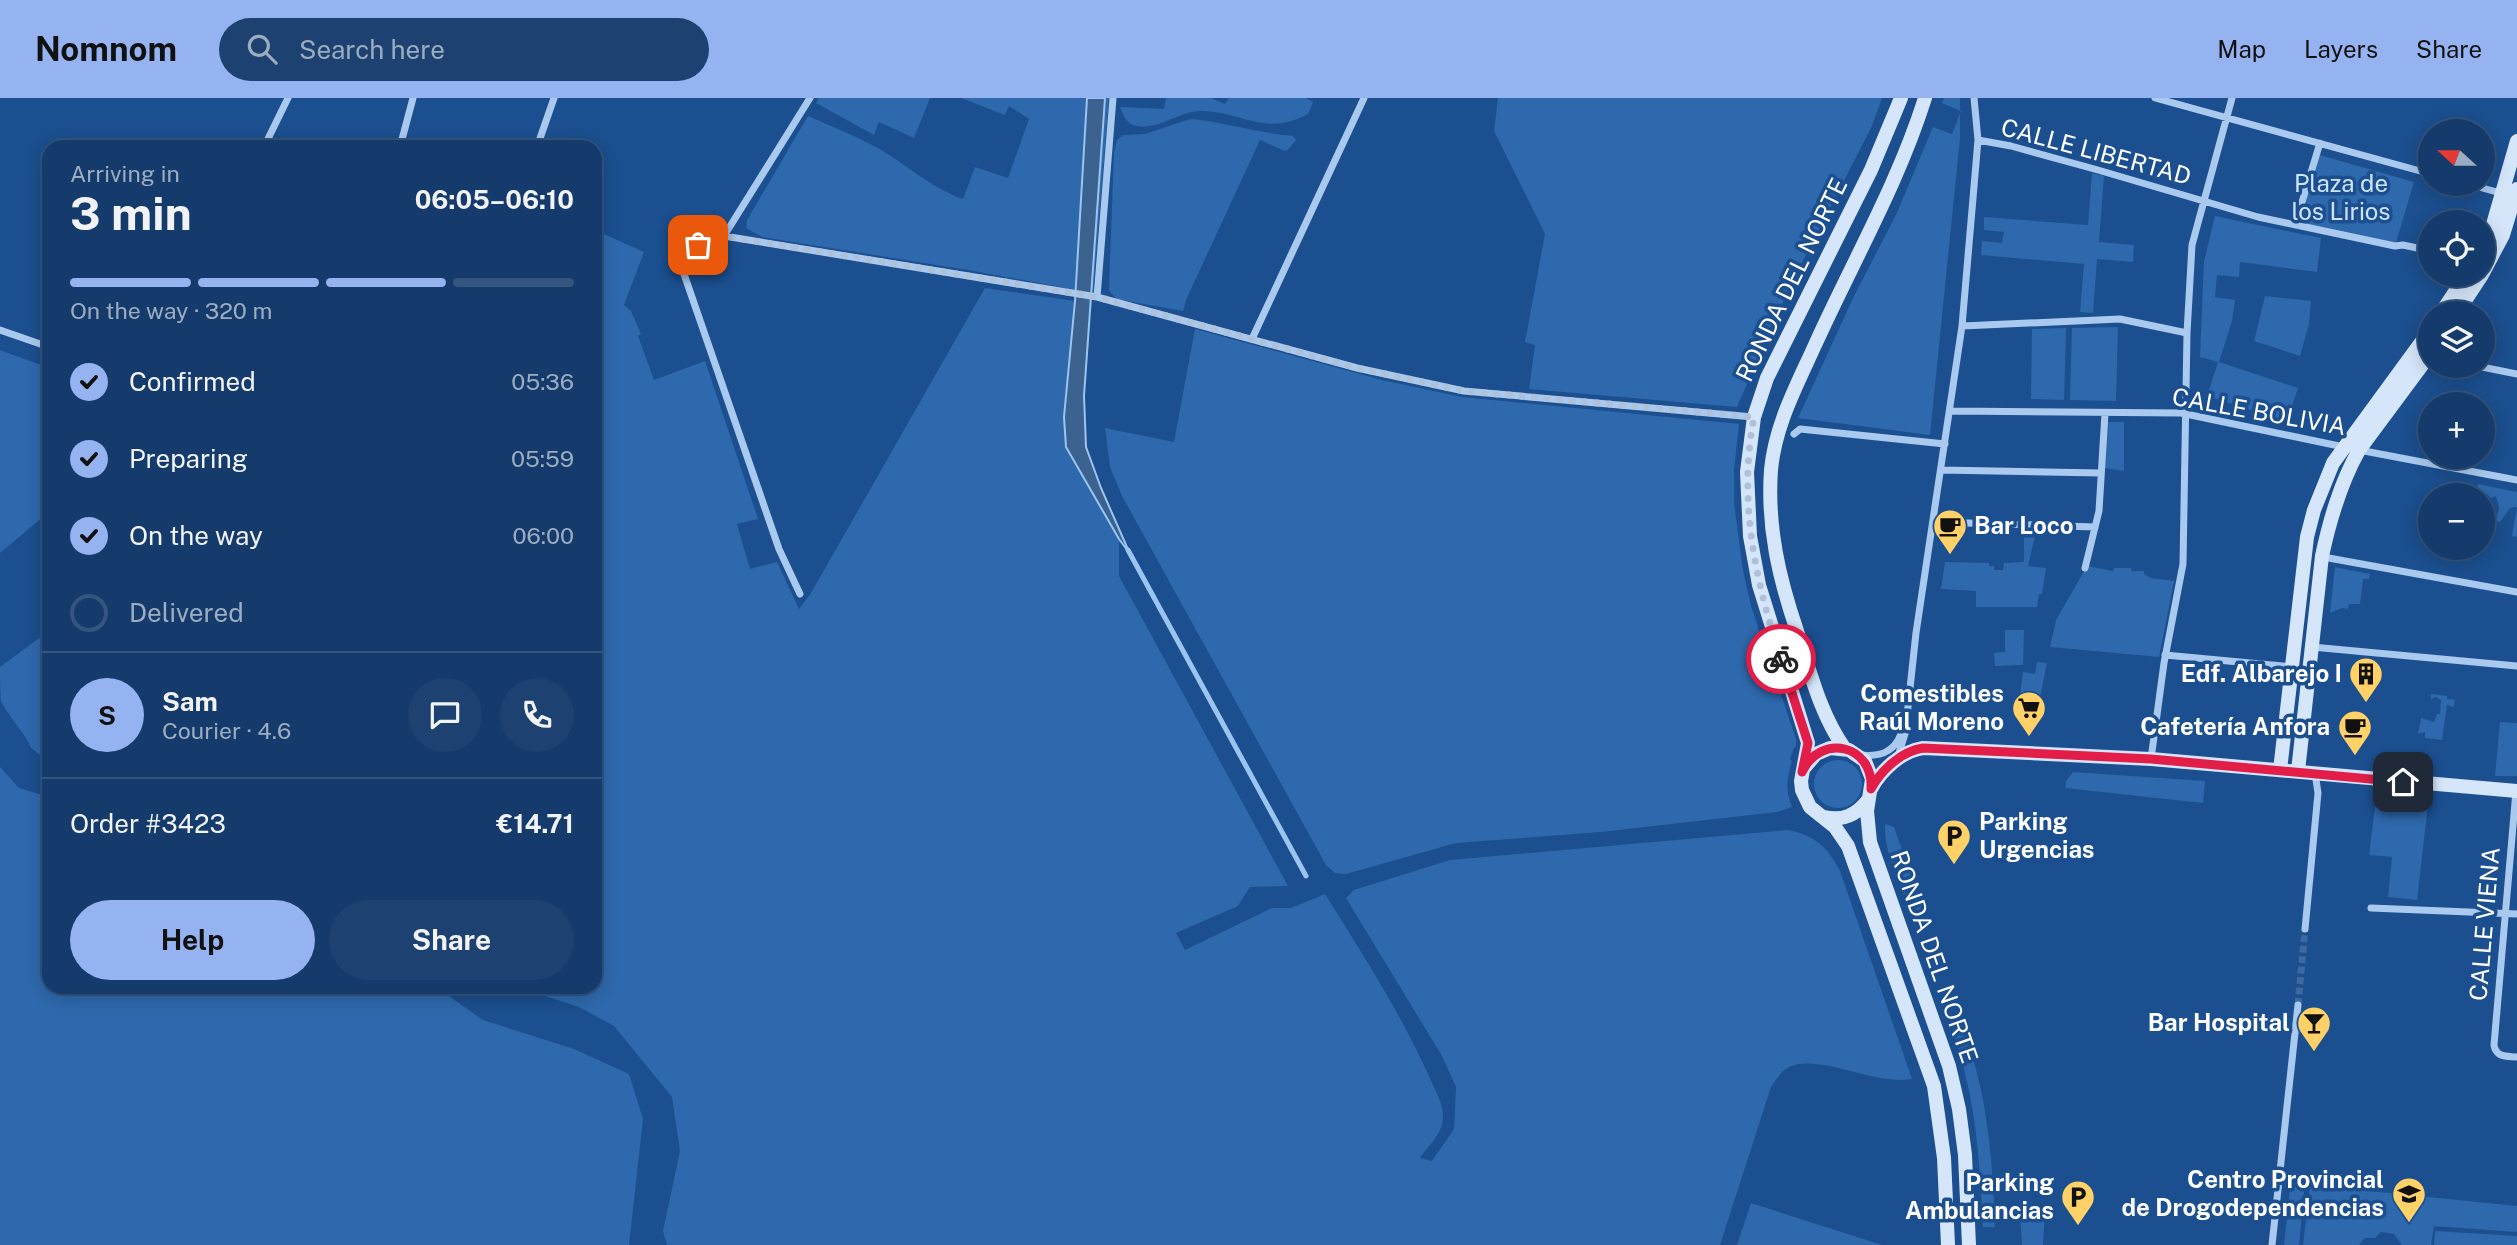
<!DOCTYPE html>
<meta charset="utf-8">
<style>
:root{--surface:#143b6b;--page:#1d4271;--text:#f1f3f6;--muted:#9dadc1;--line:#33557e;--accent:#95b2f1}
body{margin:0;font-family:"Public Sans",sans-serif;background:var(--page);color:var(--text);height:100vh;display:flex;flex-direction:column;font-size:26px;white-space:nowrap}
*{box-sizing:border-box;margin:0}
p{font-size:23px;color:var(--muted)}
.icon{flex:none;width:38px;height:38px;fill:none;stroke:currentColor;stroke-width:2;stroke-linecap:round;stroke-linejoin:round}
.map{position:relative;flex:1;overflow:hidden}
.side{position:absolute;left:42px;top:42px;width:560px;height:854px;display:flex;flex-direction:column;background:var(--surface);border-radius:21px;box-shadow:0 4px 18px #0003,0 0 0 2px var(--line)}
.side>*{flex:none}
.needle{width:46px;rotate:291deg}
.buttons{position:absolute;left:2418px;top:21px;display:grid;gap:14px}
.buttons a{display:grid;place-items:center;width:77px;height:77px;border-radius:50%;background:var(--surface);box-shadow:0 4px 18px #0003,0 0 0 2px var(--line);font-size:35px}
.pin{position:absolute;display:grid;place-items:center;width:60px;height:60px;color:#fff;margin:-30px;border-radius:14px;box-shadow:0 4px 10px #0006}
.courier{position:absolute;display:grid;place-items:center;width:70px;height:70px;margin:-35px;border:5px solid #e11d48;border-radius:50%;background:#fff;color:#222;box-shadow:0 2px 9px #0007}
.headline em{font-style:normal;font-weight:700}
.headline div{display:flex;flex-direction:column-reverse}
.headline{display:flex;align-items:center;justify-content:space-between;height:119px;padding:0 28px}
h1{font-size:46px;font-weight:700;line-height:52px}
.bar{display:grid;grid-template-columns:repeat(4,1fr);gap:10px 7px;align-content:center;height:84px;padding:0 28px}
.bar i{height:9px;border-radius:5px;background:var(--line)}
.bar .current{background:var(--accent)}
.bar p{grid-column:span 4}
.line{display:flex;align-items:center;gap:18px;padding:0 28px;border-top:2px solid var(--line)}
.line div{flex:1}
.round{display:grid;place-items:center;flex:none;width:74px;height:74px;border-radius:37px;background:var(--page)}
ol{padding:0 28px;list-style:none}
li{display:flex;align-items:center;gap:21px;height:77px}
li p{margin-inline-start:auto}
li .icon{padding:7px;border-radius:50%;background:var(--accent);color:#111;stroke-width:4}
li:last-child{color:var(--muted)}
li i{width:38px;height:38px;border:4px solid var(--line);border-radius:50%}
.action{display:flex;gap:14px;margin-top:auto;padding:14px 28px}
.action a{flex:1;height:80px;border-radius:42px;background:var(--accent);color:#111;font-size:28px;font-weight:700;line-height:80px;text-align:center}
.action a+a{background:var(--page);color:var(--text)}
header{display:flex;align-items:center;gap:42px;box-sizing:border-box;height:98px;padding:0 35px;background:var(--accent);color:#111}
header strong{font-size:33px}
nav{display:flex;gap:38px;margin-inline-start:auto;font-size:24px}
.search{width:490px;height:63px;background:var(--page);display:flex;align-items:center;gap:18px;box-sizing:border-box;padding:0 24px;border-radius:38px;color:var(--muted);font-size:26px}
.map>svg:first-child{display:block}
.green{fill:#2e69ad}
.water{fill:#3c6290;stroke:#9cc4f0;stroke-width:2}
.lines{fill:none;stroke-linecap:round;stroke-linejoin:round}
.stream{stroke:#9cc4f0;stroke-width:5}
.street-tunnel{stroke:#3d69a0;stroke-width:7;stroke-dasharray:7 3.5;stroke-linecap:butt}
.street{stroke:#a9c9ee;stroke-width:7}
.secondary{stroke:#d6e6fa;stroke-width:14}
.done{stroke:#afc1d8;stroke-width:7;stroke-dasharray:0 12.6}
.route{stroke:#e11d48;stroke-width:9}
.labels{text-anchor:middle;stroke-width:7;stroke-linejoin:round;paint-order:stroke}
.street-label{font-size:24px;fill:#fff;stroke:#1b4f8f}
.park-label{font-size:24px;fill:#cfe3fa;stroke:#1b4f8f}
.poi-label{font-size:24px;font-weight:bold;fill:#fff;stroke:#1b4f8f;text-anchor:end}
</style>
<header>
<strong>Nomnom</strong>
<div class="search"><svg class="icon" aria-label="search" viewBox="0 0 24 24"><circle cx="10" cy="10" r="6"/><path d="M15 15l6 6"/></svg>Search here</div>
<nav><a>Map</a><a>Layers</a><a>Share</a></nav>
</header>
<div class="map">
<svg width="2517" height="1147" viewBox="0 0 2517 1147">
<rect width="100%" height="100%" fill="#1b4f8f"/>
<!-- green -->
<path class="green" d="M819 0H930L914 40 879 24 874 37 816 5Z
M961 0H1109L1093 195 968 172 762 139 746 130 747 122 808 18C833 29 859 39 883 53 911 70 930 89 963 101L975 69 1008 80 1029 21 1009 8 1005 17Z
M1166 0H1211L1225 6 1229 0H1306L1313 4 1308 16C1265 39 1244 14 1202 13 1179 12 1156 35 1133 27 1126 24 1123 16 1120 9L1164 11Z
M1498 0H1882L1872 28 1789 190 1737 309 1529 291 1535 247 1525 244 1545 136 1494 33Z
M1944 0H1960V40L1930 337 1798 320 1854 198 1896 117 1933 29 1952 36 1961 13 1942 5Z
M1190 21C1225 24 1258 35 1293 38L1296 42 1288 52 1284 53 1260 42 1186 202 1183 213 1116 201 1109 192 1114 55 1117 42 1123 37 1145 36Z
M2316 56 2414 84 2395 148 2295 127Z
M2092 75 2104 78 2099 144 2134 147 2133 164 2097 161 2093 215 2080 214 2084 166 1981 157 1982 143 2002 145 2004 134 1984 132V119L2088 127Z
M2215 118 2321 140 2317 174 2240 164 2239 179 2217 177 2215 199 2235 202 2232 223 2219 264 2298 290 2287 323 2207 298 2218 264 2200 259 2204 163Z
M595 132 644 154 624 207 631 213 641 236 638 238 654 282 705 263 758 421 737 426 750 471 777 464 799 511 811 495 985 190 1075 203 1064 319 1066 349 1119 441V478L1288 788 1250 789 1238 808 1176 835 1185 852 1272 810H1291L1325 796C1362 855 1400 914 1429 978 1434 991 1443 1004 1443 1018 1443 1036 1429 1047 1420 1060L1432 1063 1454 1031 1456 989 1442 958 1346 800 1354 792 1450 762 1788 732C1814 737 1828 749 1840 773L1912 981C1875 988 1819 955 1789 969 1781 973 1776 982 1771 989L1720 1147H667L663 1133 680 1053 672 999 614 928 579 909 530 893 509 889H595Z
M2265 198 2311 203 2309 226 2300 258 2254 243Z
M2118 229 2116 303 2070 302 2072 230Z
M2066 230 2064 302 2031 301 2032 231Z
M1195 231 1382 282 1462 299 1739 326 1734 372V405L1743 473 1751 508 1796 641V649H1794L1790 661 1792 663C1787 680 1785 692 1792 709L1777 714 1601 734 1456 745 1346 776 1335 775 1326 767 1122 398 1110 369 1105 330 1174 344Z
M0 252 49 270V414L0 455Z
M2107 324H2124V373L2104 370Z
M2478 386 2517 394V439L2512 438 2517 409 2510 410 2500 424 2492 423 2490 430 2483 428V421L2487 425 2496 422 2499 410 2496 398 2491 400 2487 396 2476 397Z
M2024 429H2037L2028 468 2046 470 2042 496H2039L2037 509H1976V493L1941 491 1945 464 1989 465V468H1994V472H2003L2004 465 2024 464Z
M2087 468 2113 473 2114 470H2131L2132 473H2144V476L2150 480 2174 483 2159 559 2050 549 2056 522Z
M2335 469 2370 476 2369 481H2363L2360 506H2349L2348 511 2342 510 2330 515Z
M2005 532H2024L2023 567 1995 568 1994 555 2005 554Z
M49 533V664L31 650C29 640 7 617 1 603 0 593 0 579 0 569Z
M2037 564 2047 565 2040 600 2020 598 2023 574 2035 576Z
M2431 596 2447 598V601L2455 602 2454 609 2447 607 2442 642 2425 640V634L2418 636 2421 620 2434 624 2437 616H2440L2441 602 2436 599 2431 601Z
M2500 624 2517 625V678H2495Z
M1814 686a24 24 0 1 1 48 0a24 24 0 1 1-48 0Z
M0 669 19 690 49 699V889H436L483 922 574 951 629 976 643 1021 629 1147H0Z
M2073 674 2205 683 2203 705 2065 690 2066 683Z
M2377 693 2429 698 2417 802 2388 799 2392 759 2369 757Z
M1885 726 1894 729 1923 810 1911 814C1900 787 1884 756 1885 726Z
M1958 916C1987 990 1992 1051 1995 1129H1983C1979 1052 1976 995 1948 922Z
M2291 1082 2305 1084 2299 1147H2284Z
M2310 1087 2517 1108V1134L2434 1128 2431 1147H2402L2394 1136 2381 1134 2375 1140H2365L2359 1147H2303Z
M2019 1102 2038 1106 2045 1113 2043 1147H2022Z
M1751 1105 1882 1147H1737Z
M2435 1133 2517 1138V1147H2434Z"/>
<!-- water -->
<path class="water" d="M1087 0H1105L1084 298 1086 349 1101 390 1130 456 1119 441 1066 349 1064 319 1075 203Z"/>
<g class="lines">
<!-- stream -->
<path class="stream" d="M1128 452 1306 778"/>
<!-- street-tunnel -->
<path class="street-tunnel" d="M2298 907 2305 831"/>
<!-- street -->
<path class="street" d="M2155 0 2431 76
M1978 42 2011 48 2098 72 2258 119 2395 148 2403 147 2431 153
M264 49 288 0
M400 49 413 0
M537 49 554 0
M2468 86 2504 96
M2295 127 2320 45
M724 138 810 0
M1097 199 1113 0
M1962 228 2120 221 2187 235
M0 232 49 249
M1252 241 1364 0
M2477 268 2517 276
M1950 313 2181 315 2344 349
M1794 336 1800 331 1945 346
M2359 352 2517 382
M1941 372 2101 375
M1933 424 2095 429
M2323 459 2517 494
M2085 470 2099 413 2105 315
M800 496 779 451 684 176C689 155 700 137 724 138L1097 199 1357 270 1464 293 1753 319
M2312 549 2517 568
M2165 557 2292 569
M1860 657C1879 659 1894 655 1901 636
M1898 658 1905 636 1916 535 1962 228 1978 42 1974 0
M2151 661 2164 565 2183 466 2187 235 2192 147 2232 0
M2516 693 2494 947C2496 960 2507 958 2517 959
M2371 810 2517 816
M2305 831 2318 695 2315 675
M2272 1147 2298 907"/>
<!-- secondary -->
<path class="secondary" d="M1901 0 1871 72 1767 280 1754 319 1747 374 1750 438 1759 487 1808 645 1801 683 1802 692 1810 709 1835 729 1848 748 1934 988 1944 1060 1948 1147
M2483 149 2492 130 2517 43
M2483 175 2503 137 2517 91
M2441 215 2466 177
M2457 215 2482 177
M1845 651C1820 616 1810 573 1797 533 1779 480 1767 429 1771 372 1775 327 1797 287 1815 247 1852 165 1898 86 1925 0
M1805 669 1816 656 1830 650 1849 652 1865 663 1872 681 1867 713 1870 744 1949 968 1959 1011 1965 1057 1969 1147
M2280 672 2307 439 2314 412 2333 365 2431 231
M2298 673 2322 458C2330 421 2340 386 2359 352L2431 255
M1871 691C1881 672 1902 653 1923 650L2151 661 2517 693
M1824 719C1842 723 1856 718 1868 702"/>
</g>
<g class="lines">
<!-- done -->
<path class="done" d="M698 147 706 139 724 138 1097 199 1357 270 1464 293 1754 319C1738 402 1755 482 1781 561"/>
<!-- route -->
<path class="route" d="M1781 561 1808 645 1802 674C1821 634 1874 647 1871 691 1881 672 1902 653 1923 650L2151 661 2403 684"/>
</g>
<!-- icons -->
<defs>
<g id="cafe-pin" transform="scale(1.75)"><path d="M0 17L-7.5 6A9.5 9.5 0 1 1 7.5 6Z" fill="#ffd166" stroke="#1b4f8f"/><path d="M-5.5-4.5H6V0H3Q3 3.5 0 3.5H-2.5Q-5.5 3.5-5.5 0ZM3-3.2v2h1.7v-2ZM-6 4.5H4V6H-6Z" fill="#111"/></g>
<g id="building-pin" transform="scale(1.75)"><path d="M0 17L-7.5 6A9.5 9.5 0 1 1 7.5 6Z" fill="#ffd166" stroke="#1b4f8f"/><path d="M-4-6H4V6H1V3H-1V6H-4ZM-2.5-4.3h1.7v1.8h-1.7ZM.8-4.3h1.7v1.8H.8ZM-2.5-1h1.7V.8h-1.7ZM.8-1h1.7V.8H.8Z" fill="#111"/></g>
<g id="supermarket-pin" transform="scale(1.75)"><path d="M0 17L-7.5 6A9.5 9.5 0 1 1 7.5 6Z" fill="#ffd166" stroke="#1b4f8f"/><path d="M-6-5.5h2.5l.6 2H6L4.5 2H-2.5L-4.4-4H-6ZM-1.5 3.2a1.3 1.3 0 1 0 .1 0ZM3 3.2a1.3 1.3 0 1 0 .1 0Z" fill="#111"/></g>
<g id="parking-pin" transform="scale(1.75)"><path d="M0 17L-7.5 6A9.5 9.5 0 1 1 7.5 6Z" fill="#ffd166" stroke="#1b4f8f"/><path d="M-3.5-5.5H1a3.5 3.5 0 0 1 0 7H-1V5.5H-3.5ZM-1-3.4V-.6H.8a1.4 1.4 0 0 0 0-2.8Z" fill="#111"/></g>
<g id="bar-pin" transform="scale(1.75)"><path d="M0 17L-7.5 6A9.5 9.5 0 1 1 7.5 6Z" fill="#ffd166" stroke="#1b4f8f"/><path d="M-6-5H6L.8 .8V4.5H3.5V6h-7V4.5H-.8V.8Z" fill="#111"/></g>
<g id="school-pin" transform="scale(1.75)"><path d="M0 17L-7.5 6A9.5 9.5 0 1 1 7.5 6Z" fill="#ffd166" stroke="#1b4f8f"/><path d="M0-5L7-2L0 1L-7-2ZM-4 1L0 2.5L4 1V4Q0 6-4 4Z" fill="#111"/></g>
</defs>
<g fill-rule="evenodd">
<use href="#cafe-pin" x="1950" y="428"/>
<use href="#building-pin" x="2366" y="576"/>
<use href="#supermarket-pin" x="2029" y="610"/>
<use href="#cafe-pin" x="2355" y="629"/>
<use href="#parking-pin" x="1954" y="738"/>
<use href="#bar-pin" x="2314" y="925"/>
<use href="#school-pin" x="2409" y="1096"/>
<use href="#parking-pin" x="2078" y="1099"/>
</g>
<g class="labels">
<!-- street labels -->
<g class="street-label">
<text transform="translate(2096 54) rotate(15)" y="8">CALLE LIBERTAD</text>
<text transform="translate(1792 182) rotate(-64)" y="8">RONDA DEL NORTE</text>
<text transform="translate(2259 314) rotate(10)" y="8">CALLE BOLIVIA</text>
<text transform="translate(2485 826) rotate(-85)" y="8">CALLE VIENA</text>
<text transform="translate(1934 859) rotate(71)" y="8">RONDA DEL NORTE</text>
</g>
<!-- park labels -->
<g class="park-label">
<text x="2341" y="94">Plaza de<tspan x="2341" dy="28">los Lirios</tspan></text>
</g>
<!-- poi labels -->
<g class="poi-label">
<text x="1974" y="436" text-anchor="start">Bar Loco</text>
<text x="2342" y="584">Edf. Albarejo I</text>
<text x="2004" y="604">Comestibles<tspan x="2004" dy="28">Raúl Moreno</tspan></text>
<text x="2330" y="637">Cafetería Anfora</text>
<text x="1979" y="732" text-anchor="start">Parking<tspan x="1979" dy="28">Urgencias</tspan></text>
<text x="2290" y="933">Bar Hospital</text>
<text x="2384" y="1090">Centro Provincial<tspan x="2384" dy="28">de Drogodependencias</tspan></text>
<text x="2054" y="1093">Parking<tspan x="2054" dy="28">Ambulancias</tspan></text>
</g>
</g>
</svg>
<div class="buttons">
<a><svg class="needle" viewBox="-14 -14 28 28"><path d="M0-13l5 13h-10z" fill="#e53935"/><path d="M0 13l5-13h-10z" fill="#9dadc1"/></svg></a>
<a><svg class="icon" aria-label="locate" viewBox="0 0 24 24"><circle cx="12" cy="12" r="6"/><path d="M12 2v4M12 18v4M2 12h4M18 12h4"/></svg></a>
<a><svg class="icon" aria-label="layers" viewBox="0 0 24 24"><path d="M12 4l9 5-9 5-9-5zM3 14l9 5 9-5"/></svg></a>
<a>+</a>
<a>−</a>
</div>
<div class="pin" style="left:698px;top:147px;background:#ea580c"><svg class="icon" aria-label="bag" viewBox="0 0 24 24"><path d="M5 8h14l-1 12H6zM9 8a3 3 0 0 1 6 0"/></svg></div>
<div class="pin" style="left:2403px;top:684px;background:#1f2937"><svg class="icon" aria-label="home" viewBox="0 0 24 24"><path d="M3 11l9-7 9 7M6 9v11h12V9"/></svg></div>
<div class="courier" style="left:1781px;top:561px"><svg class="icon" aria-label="bike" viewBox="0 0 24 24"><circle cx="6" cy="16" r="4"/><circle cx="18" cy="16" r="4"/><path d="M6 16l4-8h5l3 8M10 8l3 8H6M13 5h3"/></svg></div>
<section class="side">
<div class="headline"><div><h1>3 min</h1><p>Arriving in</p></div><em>06:05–06:10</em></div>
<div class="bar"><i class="current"></i><i class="current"></i><i class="current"></i><i></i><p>On the way · 320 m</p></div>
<ol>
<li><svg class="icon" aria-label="check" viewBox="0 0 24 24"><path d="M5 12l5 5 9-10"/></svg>Confirmed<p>05:36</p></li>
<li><svg class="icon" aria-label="check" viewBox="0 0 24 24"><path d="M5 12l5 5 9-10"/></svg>Preparing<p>05:59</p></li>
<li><svg class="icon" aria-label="check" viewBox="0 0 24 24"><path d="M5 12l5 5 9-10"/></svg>On the way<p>06:00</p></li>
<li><i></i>Delivered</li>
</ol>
<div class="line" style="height:126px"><b class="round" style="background:var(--accent);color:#111">S</b><div><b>Sam</b><p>Courier · 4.6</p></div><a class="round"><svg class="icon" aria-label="chat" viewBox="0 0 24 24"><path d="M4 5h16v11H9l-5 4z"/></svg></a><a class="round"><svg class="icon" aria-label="phone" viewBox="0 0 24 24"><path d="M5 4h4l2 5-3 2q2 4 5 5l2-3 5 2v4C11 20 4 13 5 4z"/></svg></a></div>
<div class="line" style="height:91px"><div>Order #3423</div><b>€14.71</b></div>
<div class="action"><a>Help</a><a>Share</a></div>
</section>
</div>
